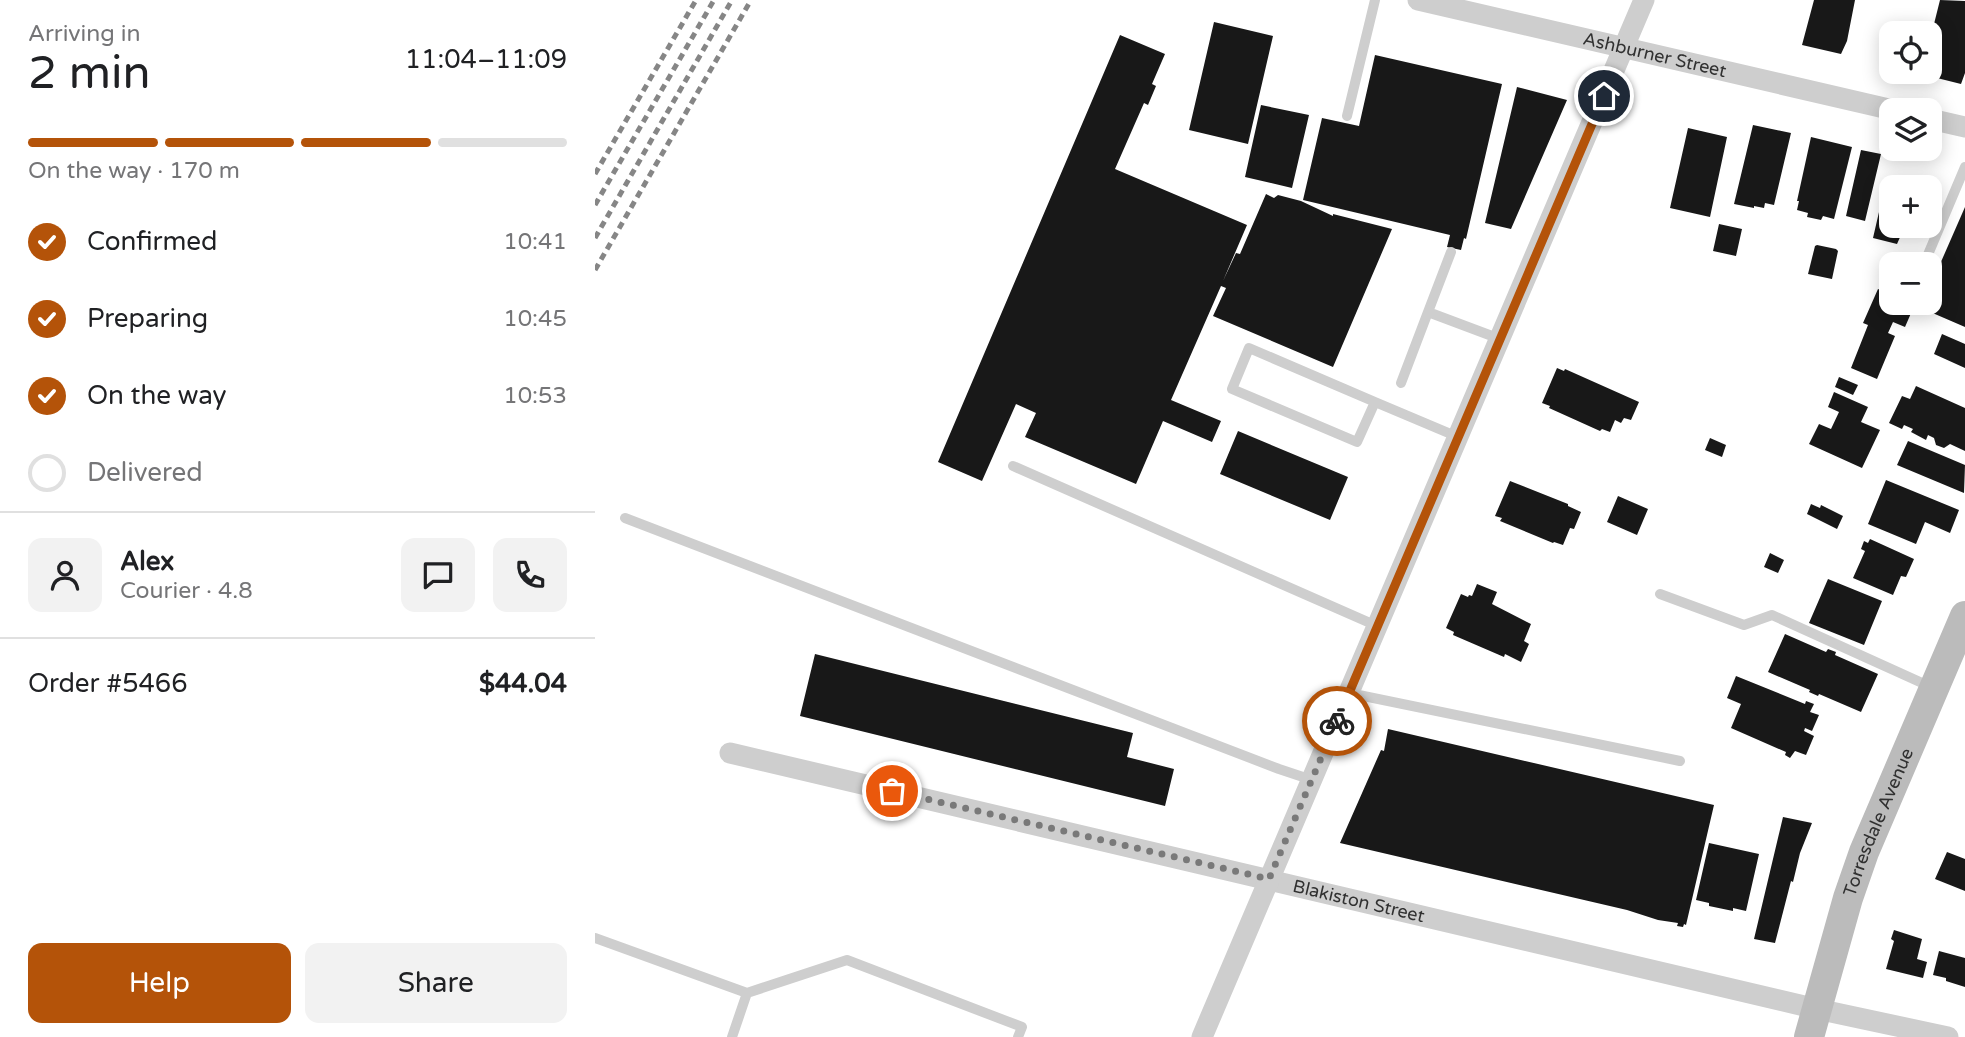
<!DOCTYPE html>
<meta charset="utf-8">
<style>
:root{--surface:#fff;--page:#f2f2f2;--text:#202124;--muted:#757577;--line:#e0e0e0;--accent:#b45309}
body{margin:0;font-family:"Varela Round",sans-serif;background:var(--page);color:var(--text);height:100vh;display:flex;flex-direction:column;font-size:26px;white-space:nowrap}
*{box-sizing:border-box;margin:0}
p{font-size:23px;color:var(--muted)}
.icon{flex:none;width:38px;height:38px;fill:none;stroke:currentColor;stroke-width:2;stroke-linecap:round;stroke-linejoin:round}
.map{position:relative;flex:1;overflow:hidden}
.side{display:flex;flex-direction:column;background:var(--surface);width:595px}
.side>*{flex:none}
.controls{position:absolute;left:1284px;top:21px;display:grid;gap:14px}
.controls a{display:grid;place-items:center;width:63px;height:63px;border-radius:14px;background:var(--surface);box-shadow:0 4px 18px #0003;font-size:35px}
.pin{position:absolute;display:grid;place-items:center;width:60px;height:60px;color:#fff;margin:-30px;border:4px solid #fff;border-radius:50%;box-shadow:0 2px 7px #0007}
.courier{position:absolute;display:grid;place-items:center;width:70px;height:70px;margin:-35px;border:5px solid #b45309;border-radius:50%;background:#fff;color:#222;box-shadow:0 2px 9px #0007}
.summary em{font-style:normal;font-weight:600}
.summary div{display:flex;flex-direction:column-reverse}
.summary{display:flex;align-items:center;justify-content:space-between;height:119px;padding:0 28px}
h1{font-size:46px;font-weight:600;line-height:52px}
.bar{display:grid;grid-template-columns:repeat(4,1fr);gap:10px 7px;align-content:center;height:84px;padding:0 28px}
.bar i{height:9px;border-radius:5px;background:var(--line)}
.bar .selected{background:var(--accent)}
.bar p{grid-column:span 4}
.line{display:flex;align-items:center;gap:18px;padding:0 28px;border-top:2px solid var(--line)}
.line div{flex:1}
.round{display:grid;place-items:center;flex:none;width:74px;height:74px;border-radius:14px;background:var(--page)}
ol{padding:0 28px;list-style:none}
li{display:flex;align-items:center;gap:21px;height:77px}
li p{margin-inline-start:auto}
li .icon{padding:7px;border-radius:50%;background:var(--accent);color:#fff;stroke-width:4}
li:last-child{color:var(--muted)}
li i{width:38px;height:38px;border:4px solid var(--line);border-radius:50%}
.action{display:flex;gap:14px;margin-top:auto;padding:14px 28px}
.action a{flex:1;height:80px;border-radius:14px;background:var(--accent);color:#fff;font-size:28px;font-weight:600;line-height:80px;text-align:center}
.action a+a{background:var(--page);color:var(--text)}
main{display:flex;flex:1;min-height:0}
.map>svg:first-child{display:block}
.building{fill:#181818}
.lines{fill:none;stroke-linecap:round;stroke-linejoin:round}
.lane{stroke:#cecece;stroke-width:10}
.street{stroke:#cecece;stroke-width:21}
.secondary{stroke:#bbb;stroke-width:30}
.rail{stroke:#868686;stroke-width:5;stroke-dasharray:7 5;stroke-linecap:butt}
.done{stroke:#797979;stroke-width:7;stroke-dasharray:0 12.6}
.route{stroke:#b45309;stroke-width:9}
.labels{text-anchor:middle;stroke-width:7;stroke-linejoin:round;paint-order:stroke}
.street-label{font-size:18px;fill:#313131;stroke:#fff}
</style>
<main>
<section class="side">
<div class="summary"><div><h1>2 min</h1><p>Arriving in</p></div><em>11:04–11:09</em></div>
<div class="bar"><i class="selected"></i><i class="selected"></i><i class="selected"></i><i></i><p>On the way · 170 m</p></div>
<ol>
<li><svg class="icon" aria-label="check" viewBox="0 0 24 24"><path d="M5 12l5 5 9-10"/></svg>Confirmed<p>10:41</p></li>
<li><svg class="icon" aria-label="check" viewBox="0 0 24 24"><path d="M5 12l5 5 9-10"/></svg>Preparing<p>10:45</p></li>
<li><svg class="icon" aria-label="check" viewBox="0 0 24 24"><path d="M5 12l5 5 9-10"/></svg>On the way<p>10:53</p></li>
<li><i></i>Delivered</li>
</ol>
<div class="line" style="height:126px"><a class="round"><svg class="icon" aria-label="person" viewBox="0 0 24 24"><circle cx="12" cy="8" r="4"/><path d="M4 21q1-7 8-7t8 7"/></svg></a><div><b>Alex</b><p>Courier · 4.8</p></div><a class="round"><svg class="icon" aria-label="chat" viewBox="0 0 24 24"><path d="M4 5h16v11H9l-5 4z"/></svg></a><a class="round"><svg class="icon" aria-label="phone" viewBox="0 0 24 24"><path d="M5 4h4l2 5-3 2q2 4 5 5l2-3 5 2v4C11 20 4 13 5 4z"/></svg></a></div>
<div class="line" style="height:91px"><div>Order #5466</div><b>$44.04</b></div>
<div class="action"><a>Help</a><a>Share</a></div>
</section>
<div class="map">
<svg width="1370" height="1037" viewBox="0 0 1370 1037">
<rect width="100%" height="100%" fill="#fff"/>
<!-- building -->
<path class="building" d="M1219 0H1260L1252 41 1246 54 1207 45Z
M1345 0 1370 1V73L1366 84 1326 74 1327 72H1335V40Z
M619 22 678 36 653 144 594 130Z
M525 35 570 54 557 84 561 86 553 105 549 103 520 169 652 225 628 281 641 253 645 254 671 194 679 198 683 195 706 201 738 216V214L797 229 738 367 618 316 631 288 626 286 576 400 626 421 617 442 568 421 541 484 430 437 441 413 421 404 387 481 343 462Z
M780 55 907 84 871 239 869 238 866 250 852 247 855 235 708 200 727 118 764 126Z
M922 87 972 100 916 229 890 223Z
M666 105 714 115 697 188 650 177Z
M1158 125 1196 133 1179 205 1170 203 1169 208 1159 206V208L1139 204Z
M1093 128 1132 137 1115 217 1075 208Z
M1216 137 1257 147 1239 219 1228 216 1226 220 1212 217 1213 213 1202 210 1204 201H1202Z
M1266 150 1286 154 1270 221 1251 216Z
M1290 186 1297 187V226H1310L1302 244 1278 238Z
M1370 207V327L1326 308 1329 303H1335V287Z
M1124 224 1147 229 1141 256 1118 251Z
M1222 245 1241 249 1243 251 1237 279 1213 274 1220 246Z
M1283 289 1297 295V303L1320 304 1310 327 1298 322 1293 333 1300 336 1282 379 1256 368 1273 325 1268 323Z
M1347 334 1370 344V368L1339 354Z
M962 368 969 371 970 369 1044 402 1036 420 1029 418 1026 423 1020 420 1015 432 1007 429 1005 431 954 408 955 406 947 403Z
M1244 377 1263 385 1258 395 1240 387Z
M1321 386 1370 408V451L1355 444 1349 448 1341 445 1339 438 1333 435 1331 440 1316 432 1318 429 1309 425 1307 429 1294 423 1307 396 1315 399Z
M1239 392 1273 407 1266 422 1285 430 1267 468 1214 444 1224 424 1236 429 1244 412 1233 407Z
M643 431 753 477 735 520 625 474Z
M1115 438 1131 445 1127 457 1110 450Z
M1313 441 1370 465 1369 493 1302 465Z
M1291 480 1364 510 1355 533 1330 522 1321 544 1273 524Z
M915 481 973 504V506L986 512 979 529 975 528 968 545 959 542 958 543 905 521 907 518 900 516Z
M1023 496 1053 509 1042 535 1012 522Z
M1216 504 1225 508 1226 505 1248 516 1242 529 1212 514Z
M1275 539 1319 559 1311 577 1306 576 1298 595 1258 578 1270 551 1266 549 1269 541 1273 543Z
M1175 553 1189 560 1183 573 1169 567Z
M1233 579 1287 601 1269 645 1214 623Z
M882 584 902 592 897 604 936 624 929 641 934 644 926 662 910 654 909 657 858 635 859 632 851 628 866 594 873 597 874 595 877 596Z
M1190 634 1231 652 1233 649 1241 652 1240 655 1283 674 1266 712 1224 694 1223 696 1214 692 1215 690 1173 672Z
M220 654 538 733 532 757 579 769 570 806 205 716Z
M1141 676 1210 704 1211 701 1219 704 1215 712 1224 715 1217 731 1210 728 1209 731 1219 736 1211 755 1200 751 1195 758 1190 755 1191 752 1136 728 1146 704 1132 698Z
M793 729 1119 805 1091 925 1089 924 1088 927 1082 926 1083 923 1063 920 1032 910 745 843 786 750 789 751Z
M1188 817 1217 823 1205 853 1198 882 1196 881 1180 943 1159 939Z
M1114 843 1164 854 1151 911 1138 908V911L1114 906V903L1101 900Z
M1352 852 1370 859V891L1340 879Z
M1299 930 1327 939 1322 959 1332 962 1328 978 1291 969 1299 941 1296 939Z
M1344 951 1370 958V987L1351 981V978L1338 975Z"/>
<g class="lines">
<!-- lane -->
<path class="lane" d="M752 116 780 0
M1329 264 1370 167
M833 312 856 252
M806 383 833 312 905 339
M780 402 654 348 637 389 762 442 780 402 863 437
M418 466 782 626
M30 518 684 769 717 780
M1065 594 1149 625 1177 615 1336 687
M754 693 1085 761
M0 938 152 993 252 960 427 1027 423 1037
M137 1037 152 993"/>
<!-- street -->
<g class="street">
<path id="s1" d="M823 0 1298 110"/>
<path d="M1335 119 1370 127"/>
<path id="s2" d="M135 753 1222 1009 1353 1037"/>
<path d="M607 1037 1049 0"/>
</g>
<!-- secondary -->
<path class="secondary" id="s3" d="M1214 1037 1253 898 1269 852 1370 616"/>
<!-- rail -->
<path class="rail" d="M0 174 101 0
M0 205 119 0
M0 238 137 0
M0 270 156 0"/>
</g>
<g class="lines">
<!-- done -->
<path class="done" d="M297 791 674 879 742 721"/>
<!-- route -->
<path class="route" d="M742 721 1009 96"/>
</g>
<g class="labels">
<!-- street labels -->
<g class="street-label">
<text dy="6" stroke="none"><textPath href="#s1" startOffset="243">Ashburner Street</textPath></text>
<text dy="6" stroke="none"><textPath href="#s3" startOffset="226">Torresdale Avenue</textPath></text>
<text dy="6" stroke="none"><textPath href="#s2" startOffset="646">Blakiston Street</textPath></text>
</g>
</g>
</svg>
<div class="controls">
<a><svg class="icon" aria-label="locate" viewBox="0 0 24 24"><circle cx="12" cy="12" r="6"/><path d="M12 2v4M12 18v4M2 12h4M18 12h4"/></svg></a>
<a><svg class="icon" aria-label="layers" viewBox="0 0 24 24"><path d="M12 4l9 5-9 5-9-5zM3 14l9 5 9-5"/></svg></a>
<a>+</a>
<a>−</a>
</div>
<div class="pin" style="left:297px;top:791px;background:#ea580c"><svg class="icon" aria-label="bag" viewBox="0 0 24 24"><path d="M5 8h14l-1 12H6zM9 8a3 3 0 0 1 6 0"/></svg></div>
<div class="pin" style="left:1009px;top:96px;background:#1f2937"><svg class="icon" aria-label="home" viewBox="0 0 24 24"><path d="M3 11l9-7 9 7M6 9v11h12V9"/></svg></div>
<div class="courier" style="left:742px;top:721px"><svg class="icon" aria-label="bike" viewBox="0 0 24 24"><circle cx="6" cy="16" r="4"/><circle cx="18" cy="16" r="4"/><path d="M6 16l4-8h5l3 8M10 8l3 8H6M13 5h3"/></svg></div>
</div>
</main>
